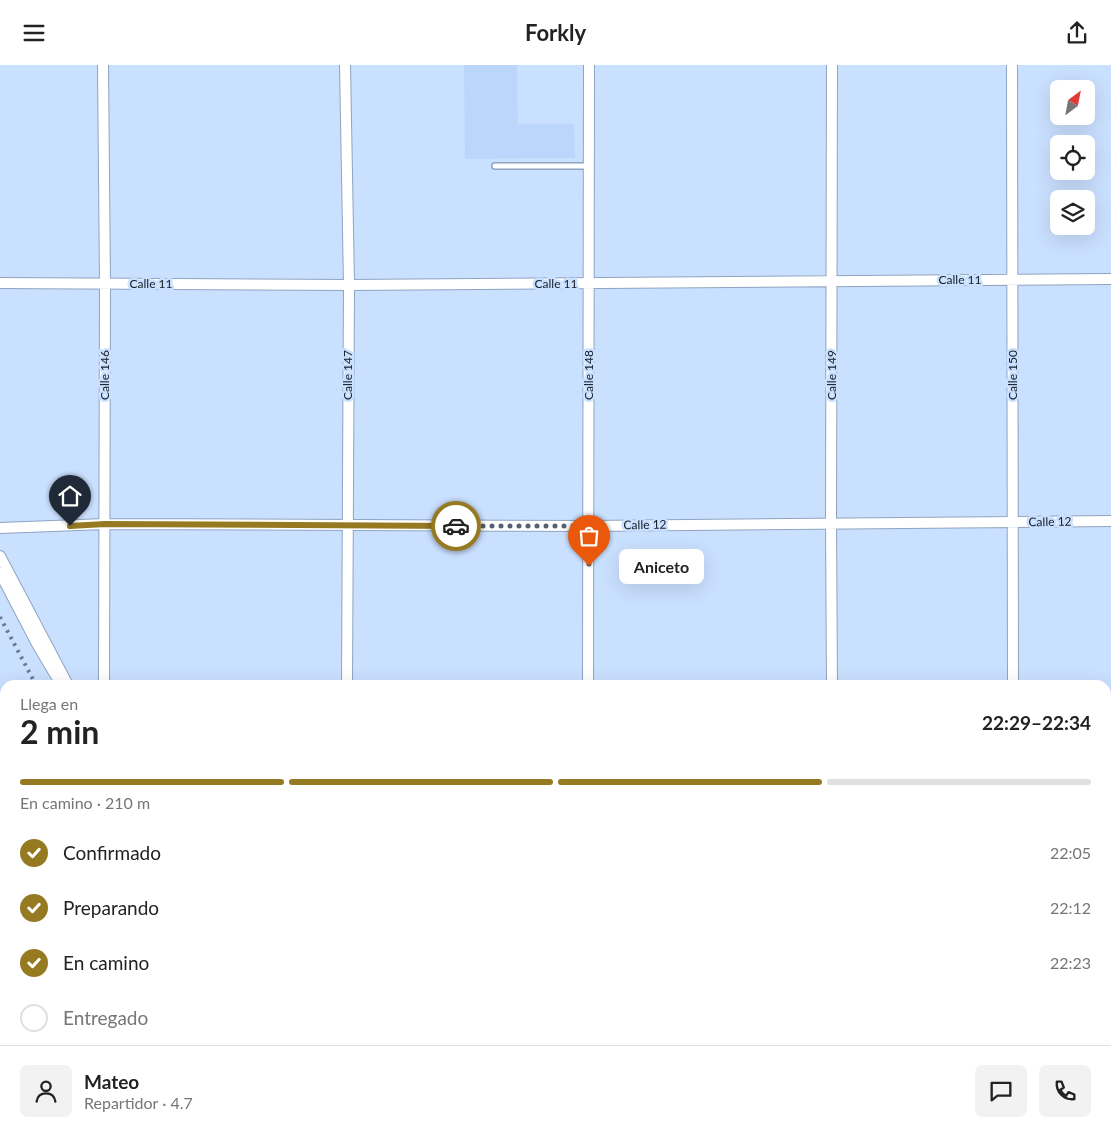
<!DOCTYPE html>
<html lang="es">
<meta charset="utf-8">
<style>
:root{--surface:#fff;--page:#f2f2f2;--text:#222;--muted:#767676;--line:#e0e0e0;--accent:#967a22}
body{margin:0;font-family:Lato,sans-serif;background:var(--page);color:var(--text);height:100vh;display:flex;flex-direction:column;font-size:19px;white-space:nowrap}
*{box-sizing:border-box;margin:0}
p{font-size:16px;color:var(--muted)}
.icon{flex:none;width:28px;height:28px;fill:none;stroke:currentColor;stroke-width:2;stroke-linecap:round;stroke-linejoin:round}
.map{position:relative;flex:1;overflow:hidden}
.side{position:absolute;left:0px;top:615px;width:1111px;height:465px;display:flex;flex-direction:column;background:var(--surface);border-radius:15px 15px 0 0;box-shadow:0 5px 20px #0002}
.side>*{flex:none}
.needle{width:32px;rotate:32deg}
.buttons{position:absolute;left:1050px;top:15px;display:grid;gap:10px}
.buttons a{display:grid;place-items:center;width:45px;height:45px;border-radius:8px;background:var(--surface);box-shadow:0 5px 20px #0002;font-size:25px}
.pin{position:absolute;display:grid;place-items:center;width:42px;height:42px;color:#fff;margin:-51px -21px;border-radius:50% 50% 50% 0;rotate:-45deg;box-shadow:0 0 5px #0007}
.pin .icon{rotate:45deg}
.courier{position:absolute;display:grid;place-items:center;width:50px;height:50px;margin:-25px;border:4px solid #967a22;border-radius:50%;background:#fff;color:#222;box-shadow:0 1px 6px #0007}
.bubble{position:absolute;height:35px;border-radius:8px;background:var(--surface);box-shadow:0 5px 20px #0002;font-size:16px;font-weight:700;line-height:35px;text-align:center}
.head em{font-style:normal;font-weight:700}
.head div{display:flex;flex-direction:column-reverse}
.head{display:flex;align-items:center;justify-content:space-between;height:85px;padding:0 20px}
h1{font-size:32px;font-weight:700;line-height:38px}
.bar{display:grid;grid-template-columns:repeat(4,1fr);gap:8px 5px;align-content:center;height:60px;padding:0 20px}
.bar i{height:6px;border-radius:4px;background:var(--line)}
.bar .active{background:var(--accent)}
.bar p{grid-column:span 4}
.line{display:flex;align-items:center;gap:12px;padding:0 20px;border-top:1px solid var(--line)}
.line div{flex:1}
.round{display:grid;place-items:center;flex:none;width:52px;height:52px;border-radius:8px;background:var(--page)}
ol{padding:0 20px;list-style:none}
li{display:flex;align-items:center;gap:15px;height:55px}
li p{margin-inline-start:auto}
li .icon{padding:5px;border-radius:50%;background:var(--accent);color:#fff;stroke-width:4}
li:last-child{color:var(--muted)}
li i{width:28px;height:28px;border:2px solid var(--line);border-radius:50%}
header{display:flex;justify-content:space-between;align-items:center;height:65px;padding:0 20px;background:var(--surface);font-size:22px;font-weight:700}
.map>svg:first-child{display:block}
.built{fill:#bcd5fa}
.green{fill:#d2b973}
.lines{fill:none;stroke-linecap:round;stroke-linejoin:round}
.service-casing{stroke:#8fa4c0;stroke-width:8}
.pedestrian-casing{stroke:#8fa4c0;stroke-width:10}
.minor-casing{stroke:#8fa4c0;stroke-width:12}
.secondary-casing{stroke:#8fa4c0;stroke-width:18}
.service{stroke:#fff;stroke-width:5}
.pedestrian{stroke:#fff;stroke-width:8}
.minor{stroke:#fff;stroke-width:10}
.secondary{stroke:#e5eefb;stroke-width:15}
.rail{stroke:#6b7a8e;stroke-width:4;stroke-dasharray:2.5 5;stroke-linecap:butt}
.done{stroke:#546173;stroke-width:5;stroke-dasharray:0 9}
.route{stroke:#967a22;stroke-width:6}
.labels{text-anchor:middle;stroke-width:5;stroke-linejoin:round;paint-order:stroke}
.street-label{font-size:12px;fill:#151d27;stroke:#cae0ff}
</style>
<header><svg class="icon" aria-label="menu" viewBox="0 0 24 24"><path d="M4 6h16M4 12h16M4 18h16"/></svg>Forkly<svg class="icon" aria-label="share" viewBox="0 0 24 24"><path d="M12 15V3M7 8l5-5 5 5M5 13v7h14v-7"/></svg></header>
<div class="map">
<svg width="1111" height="1080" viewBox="0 0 1111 1080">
<rect width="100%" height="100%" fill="#cae0ff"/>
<!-- built -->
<path class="built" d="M464 0H517L518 59H574L575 93 465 94Z
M94 1075H212L215 1080H85Z
M249 1075H288L291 1080H251Z"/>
<!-- green -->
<path class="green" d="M9 1075H84L74 1080H10Z"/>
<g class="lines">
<!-- service casing -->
<g class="service-casing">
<path id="service" d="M495 101H589"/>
</g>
<!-- pedestrian casing -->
<g class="pedestrian-casing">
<path id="pedestrian" d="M492 1075 493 1080"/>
</g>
<!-- minor casing -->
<g class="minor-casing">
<path id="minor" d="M103 0 105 219 104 620
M345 0 349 220 347 620
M832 0 831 458 832 620
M1012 0 1013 620
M0 218 349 220 1111 214
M0 463 105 459 589 461 1111 456
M0 491 68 620
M0 508 37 579 56 611
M588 620 589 0
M0 645 5 654
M0 684H5
M1106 699H1111
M0 848 2 1080
M232 1075 235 1080
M714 1080V1075
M831 1080V1075
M1035 1080V1075"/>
</g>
<!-- secondary casing -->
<g class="secondary-casing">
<path id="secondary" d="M1106 944H1111
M0 958H5
M301 1075 304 1080"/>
</g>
<!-- service -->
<use href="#service" class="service"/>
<!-- pedestrian -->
<use href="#pedestrian" class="pedestrian"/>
<!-- minor -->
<use href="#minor" class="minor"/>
<!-- secondary -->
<use href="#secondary" class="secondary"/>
<!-- rail -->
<path class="rail" d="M0 552 36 620
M271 1075 274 1080
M280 1075 283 1080"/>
</g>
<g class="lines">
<!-- done -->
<path class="done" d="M456 461H589V501"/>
<!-- route -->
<path class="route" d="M70 461 105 459 456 461"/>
</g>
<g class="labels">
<!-- street labels -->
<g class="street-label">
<text x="960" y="219">Calle 11</text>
<text x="151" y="223">Calle 11</text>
<text x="556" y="223">Calle 11</text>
<text transform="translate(105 310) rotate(-90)" y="4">Calle 146</text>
<text transform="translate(348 310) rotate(-90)" y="4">Calle 147</text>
<text transform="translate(589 310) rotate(-90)" y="4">Calle 148</text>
<text transform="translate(832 310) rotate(-90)" y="4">Calle 149</text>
<text transform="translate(1013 310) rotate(-90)" y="4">Calle 150</text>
<text transform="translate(1050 457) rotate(-1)" y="4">Calle 12</text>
<text transform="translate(645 460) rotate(-1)" y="4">Calle 12</text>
</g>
</g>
</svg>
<div class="buttons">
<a><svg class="needle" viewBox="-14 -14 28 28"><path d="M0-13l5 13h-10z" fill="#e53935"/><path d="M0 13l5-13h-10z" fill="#767676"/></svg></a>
<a><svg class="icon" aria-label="locate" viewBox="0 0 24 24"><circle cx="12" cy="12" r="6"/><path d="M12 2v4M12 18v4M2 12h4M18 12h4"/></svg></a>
<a><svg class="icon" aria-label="layers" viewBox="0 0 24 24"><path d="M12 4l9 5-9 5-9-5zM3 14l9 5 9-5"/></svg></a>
</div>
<div class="pin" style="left:589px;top:501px;background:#ea580c"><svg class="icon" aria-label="bag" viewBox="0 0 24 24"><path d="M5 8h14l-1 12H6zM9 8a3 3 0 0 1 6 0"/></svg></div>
<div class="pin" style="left:70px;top:461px;background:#1f2937"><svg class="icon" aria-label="home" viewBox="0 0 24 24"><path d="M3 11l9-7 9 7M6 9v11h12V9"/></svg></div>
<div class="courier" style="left:456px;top:461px"><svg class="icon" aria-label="car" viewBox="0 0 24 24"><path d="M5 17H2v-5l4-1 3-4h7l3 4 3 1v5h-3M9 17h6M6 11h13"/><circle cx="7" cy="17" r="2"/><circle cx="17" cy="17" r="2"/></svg></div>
<div class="bubble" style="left:619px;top:484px;width:85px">Aniceto</div>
<section class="side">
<div class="head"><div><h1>2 min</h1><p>Llega en</p></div><em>22:29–22:34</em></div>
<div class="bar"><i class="active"></i><i class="active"></i><i class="active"></i><i></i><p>En camino · 210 m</p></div>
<ol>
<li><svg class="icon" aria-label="check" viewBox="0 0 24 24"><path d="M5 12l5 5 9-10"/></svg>Confirmado<p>22:05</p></li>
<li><svg class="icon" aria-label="check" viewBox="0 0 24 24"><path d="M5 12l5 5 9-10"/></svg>Preparando<p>22:12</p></li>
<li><svg class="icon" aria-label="check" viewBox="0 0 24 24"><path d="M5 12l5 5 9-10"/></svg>En camino<p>22:23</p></li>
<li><i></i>Entregado</li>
</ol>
<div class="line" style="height:90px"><a class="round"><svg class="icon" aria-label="person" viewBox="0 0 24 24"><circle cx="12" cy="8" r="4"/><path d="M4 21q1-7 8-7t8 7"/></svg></a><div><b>Mateo</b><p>Repartidor · 4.7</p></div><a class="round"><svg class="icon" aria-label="chat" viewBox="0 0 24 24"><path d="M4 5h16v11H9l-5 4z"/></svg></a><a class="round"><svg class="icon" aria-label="phone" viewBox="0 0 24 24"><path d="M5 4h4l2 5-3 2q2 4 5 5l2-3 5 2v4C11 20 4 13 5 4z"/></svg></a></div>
</section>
</div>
